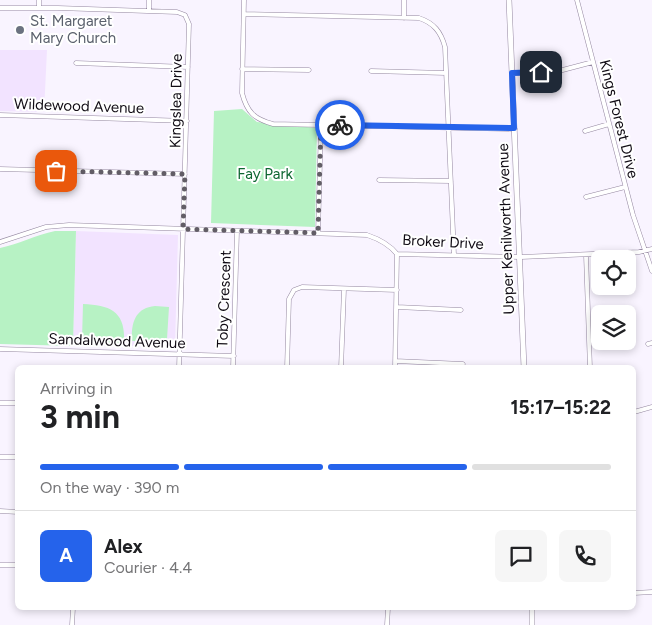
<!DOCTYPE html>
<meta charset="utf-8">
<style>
:root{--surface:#fff;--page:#f6f6f6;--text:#202124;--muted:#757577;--line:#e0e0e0;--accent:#2563eb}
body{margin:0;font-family:Figtree,sans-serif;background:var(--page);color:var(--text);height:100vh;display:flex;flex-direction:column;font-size:19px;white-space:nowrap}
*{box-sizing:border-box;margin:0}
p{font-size:16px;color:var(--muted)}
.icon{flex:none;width:28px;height:28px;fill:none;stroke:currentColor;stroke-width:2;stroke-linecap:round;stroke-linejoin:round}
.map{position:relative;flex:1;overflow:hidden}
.panel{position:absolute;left:15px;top:365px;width:621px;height:245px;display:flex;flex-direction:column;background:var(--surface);border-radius:8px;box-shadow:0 2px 8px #0003}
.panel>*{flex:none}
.tools{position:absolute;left:591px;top:250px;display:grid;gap:10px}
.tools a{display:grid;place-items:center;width:45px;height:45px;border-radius:8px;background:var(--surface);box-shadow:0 2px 8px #0003;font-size:25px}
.pin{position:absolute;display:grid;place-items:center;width:42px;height:42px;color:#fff;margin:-21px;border-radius:10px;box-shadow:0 2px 8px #0006}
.courier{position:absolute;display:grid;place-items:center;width:50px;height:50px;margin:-25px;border:4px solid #2563eb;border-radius:50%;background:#fff;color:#222;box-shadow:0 1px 6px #0007}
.head em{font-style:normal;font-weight:700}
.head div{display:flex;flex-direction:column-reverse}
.head{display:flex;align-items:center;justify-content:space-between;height:85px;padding:0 25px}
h1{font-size:32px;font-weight:700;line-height:38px}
.bar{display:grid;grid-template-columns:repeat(4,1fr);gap:8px 5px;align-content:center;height:60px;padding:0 25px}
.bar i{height:6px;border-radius:4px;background:var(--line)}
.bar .selected{background:var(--accent)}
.bar p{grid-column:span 4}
.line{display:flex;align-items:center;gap:12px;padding:0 25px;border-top:1px solid var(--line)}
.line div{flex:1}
.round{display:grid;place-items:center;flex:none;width:52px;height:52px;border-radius:8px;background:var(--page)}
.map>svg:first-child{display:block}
.built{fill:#f2e3ff}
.green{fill:#b7f2c4}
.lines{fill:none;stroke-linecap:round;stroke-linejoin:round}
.minor-casing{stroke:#9588a1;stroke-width:5}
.tertiary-casing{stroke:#9588a1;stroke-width:6}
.minor{stroke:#fff;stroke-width:4}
.tertiary{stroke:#fff;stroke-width:5}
.done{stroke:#625d66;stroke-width:5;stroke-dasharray:0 9}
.route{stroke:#2563eb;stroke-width:6}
.worship-dot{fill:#6b7280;stroke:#fff;stroke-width:2}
.labels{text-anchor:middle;stroke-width:4;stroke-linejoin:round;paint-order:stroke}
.worship-label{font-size:15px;fill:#5b616d;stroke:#fff;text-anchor:start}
.street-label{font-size:15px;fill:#100b14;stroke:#fff}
.park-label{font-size:15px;fill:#0e6732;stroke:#fff}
</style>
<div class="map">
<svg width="652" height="625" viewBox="0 0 652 625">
<rect width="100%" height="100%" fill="#f9f4ff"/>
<!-- built -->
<path class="built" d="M0 50H47L44 112 0 111Z
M76 231 178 235 175 346H73Z"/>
<!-- green -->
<path class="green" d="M242 109 257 122 317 128 315 227 211 223 214 111Z
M55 231H76L73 346 0 344V248C19 244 36 235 55 231Z
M83 304C111 305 126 312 124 343L84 342 82 339Z
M155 306 169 307 167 339 164 342 132 341C131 323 135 308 155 306Z"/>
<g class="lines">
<!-- minor casing -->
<g class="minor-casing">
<path id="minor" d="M244 0 242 93C247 112 254 119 273 124L515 129
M577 0 633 215 652 271
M0 8H58L177 12 185 15 189 24 179 368
M39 8V0
M149 11V0
M244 14 419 18C434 23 441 32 445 47L454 255
M404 18V0
M76 63 188 67
M242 69 309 70
M371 71 446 73
M512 73 555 72 593 62
M0 115 187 121
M585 131 609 124
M0 169 185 174
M379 180 451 181
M586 197 625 187
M318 233 321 125
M0 242 46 227 69 225 367 235C379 239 389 244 397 254L521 257 639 252 652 249
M586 255 590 368
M397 307 461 310
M648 344 652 343
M0 349 234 356
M395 361 463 364
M233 368 237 231
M287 368 289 299 294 290 302 287 397 290
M341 368 344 289
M395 368 397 254
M0 403H18
M634 412 652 407
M0 457H18
M0 511 18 512
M0 565H18
M634 593 652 592
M72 625 73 608
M387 625 388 608"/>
</g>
<!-- tertiary casing -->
<g class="tertiary-casing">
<path id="tertiary" d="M509 0 524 368
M532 608V625"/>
</g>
<!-- minor -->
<use href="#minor" class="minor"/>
<!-- tertiary -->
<use href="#tertiary" class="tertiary"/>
</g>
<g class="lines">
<!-- done -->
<path class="done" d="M56 171 185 174 183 229 318 233 321 124 340 125"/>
<!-- route -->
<path class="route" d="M340 125 514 128 512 73 541 72"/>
</g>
<!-- markers -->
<circle class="worship-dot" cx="20" cy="30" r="5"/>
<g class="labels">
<!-- worship labels -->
<g class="worship-label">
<text x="30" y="26">St. Margaret<tspan x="30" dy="17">Mary Church</tspan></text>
</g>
<!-- street labels -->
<g class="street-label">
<text transform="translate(176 101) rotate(-89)" y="5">Kingslea Drive</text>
<text transform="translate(79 106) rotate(2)" y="5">Wildewood Avenue</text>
<text transform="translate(619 119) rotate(76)" y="5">Kings Forest Drive</text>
<text transform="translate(506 229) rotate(-92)" y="5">Upper Kenilworth Avenue</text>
<text transform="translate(443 242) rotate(3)" y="5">Broker Drive</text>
<text transform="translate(224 299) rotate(-88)" y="5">Toby Crescent</text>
<text transform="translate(117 341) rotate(2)" y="5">Sandalwood Avenue</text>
</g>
<!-- park labels -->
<g class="park-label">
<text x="265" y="179">Fay Park</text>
</g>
</g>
</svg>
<div class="tools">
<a><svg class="icon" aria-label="locate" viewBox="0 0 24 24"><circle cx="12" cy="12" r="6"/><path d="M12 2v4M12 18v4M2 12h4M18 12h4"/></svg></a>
<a><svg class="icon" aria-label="layers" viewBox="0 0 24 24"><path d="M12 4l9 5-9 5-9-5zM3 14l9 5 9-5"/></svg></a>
</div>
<div class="pin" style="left:56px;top:171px;background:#ea580c"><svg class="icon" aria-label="bag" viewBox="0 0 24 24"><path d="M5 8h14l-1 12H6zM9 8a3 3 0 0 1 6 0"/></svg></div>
<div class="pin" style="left:541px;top:72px;background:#1f2937"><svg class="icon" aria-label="home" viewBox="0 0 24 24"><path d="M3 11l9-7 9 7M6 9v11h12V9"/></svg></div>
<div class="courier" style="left:340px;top:125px"><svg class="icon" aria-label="bike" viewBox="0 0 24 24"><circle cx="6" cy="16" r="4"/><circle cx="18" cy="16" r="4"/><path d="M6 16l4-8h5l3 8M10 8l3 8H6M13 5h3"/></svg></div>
<section class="panel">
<div class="head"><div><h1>3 min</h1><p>Arriving in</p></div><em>15:17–15:22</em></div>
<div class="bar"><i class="selected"></i><i class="selected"></i><i class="selected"></i><i></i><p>On the way · 390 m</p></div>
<div class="line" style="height:90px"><b class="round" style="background:var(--accent);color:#fff">A</b><div><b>Alex</b><p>Courier · 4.4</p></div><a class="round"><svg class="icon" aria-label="chat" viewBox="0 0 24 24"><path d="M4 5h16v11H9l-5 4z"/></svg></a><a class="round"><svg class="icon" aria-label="phone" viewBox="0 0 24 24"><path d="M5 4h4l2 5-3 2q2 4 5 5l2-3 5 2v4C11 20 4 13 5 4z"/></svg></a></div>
</section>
</div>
